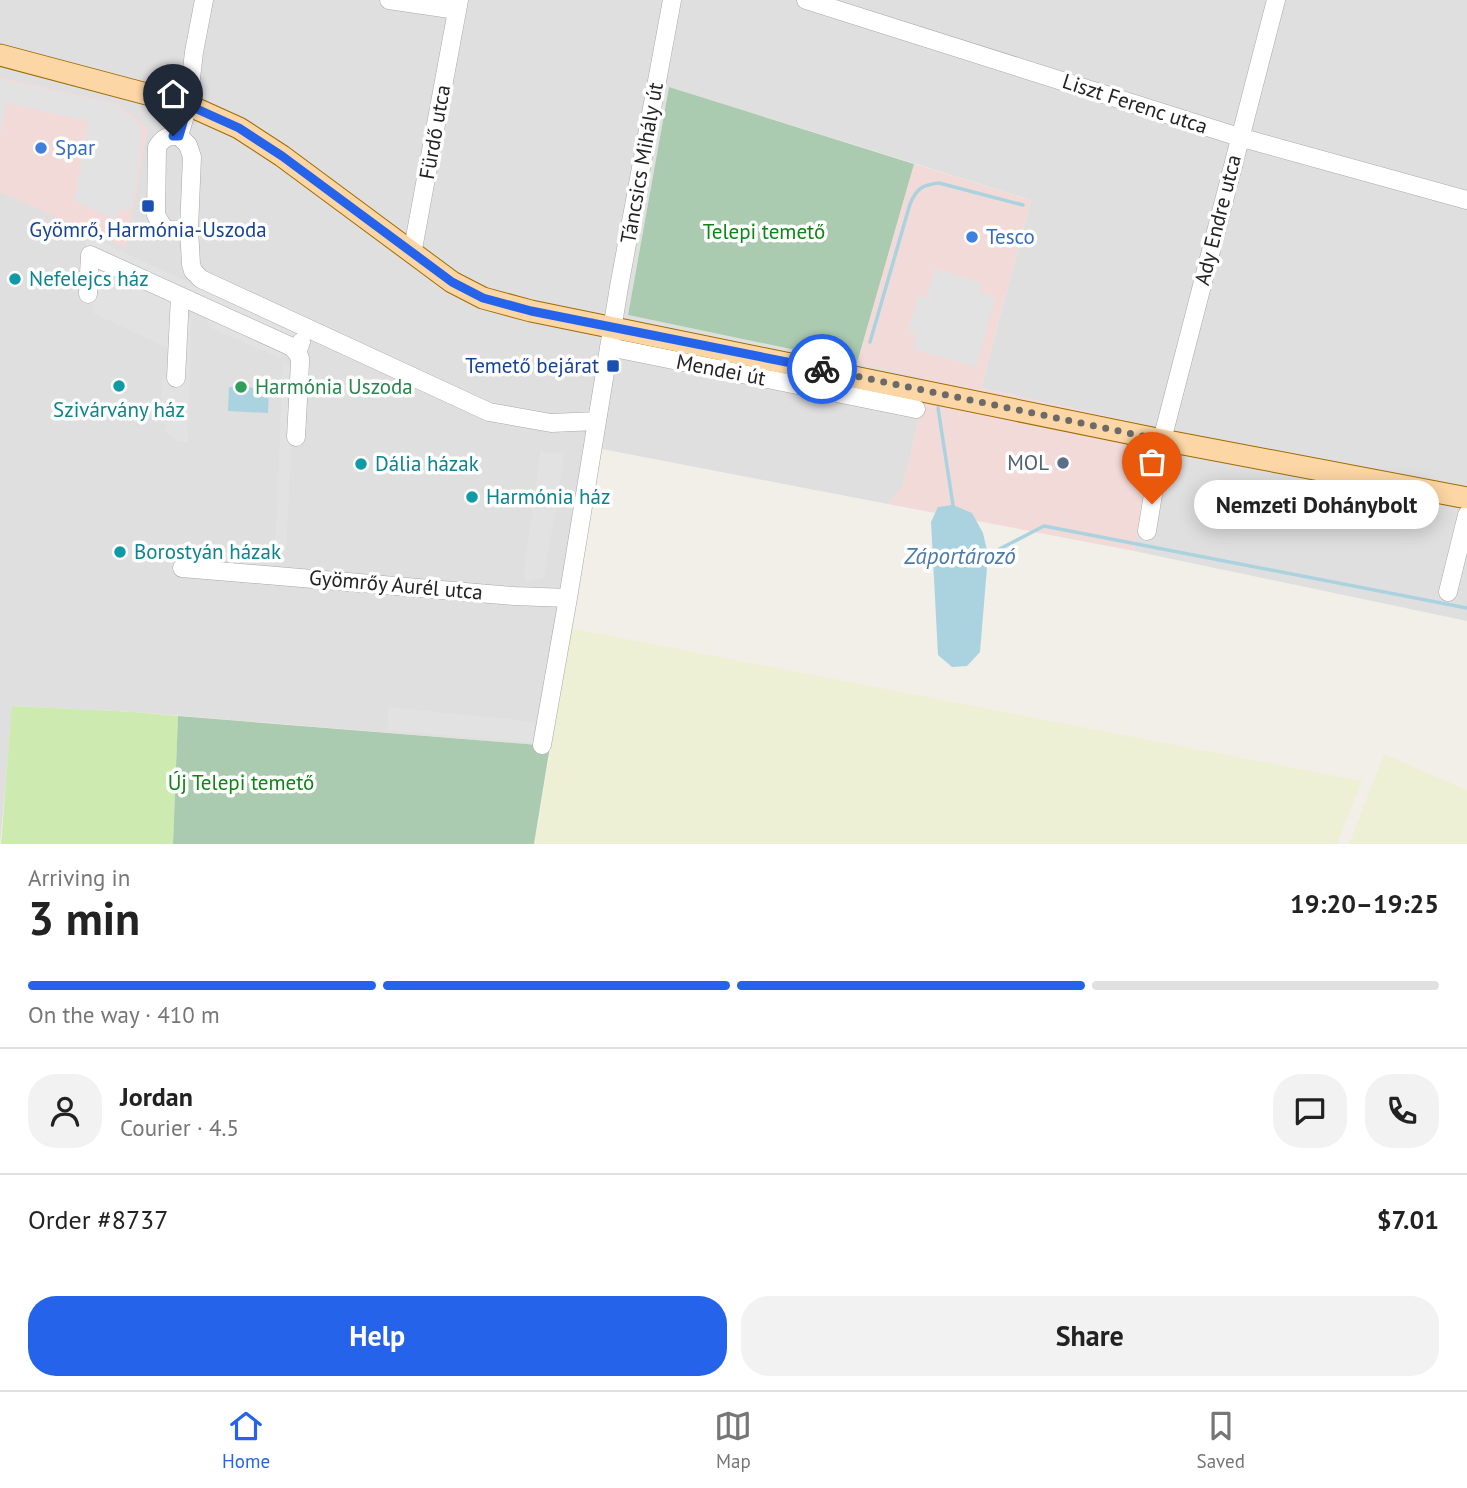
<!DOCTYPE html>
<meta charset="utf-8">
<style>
:root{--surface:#fff;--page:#f2f2f2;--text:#222;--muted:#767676;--line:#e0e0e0;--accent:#2563eb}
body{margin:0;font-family:"PT Sans",sans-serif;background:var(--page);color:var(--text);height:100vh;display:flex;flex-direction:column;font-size:26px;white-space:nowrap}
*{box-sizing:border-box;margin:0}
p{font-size:23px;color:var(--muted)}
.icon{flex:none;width:38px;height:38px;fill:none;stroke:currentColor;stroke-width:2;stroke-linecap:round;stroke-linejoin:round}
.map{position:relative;height:844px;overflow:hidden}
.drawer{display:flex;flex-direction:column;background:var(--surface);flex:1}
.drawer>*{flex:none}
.pin{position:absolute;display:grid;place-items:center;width:60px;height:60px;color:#fff;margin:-72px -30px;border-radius:50% 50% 50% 0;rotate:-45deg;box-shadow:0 0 7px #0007}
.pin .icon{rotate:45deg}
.courier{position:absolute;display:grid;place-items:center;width:70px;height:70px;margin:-35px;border:5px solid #2563eb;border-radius:50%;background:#fff;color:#222;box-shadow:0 2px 9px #0007}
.bubble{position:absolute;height:49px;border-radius:24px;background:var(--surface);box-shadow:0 4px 18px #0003;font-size:23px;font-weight:600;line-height:49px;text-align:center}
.headline em{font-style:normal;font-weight:600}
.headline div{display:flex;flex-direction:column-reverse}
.headline{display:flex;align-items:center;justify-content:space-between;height:119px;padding:0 28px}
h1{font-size:46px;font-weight:600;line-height:52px}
.bar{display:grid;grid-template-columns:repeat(4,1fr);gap:10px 7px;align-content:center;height:84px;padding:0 28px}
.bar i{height:9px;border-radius:5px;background:var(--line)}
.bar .active{background:var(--accent)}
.bar p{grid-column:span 4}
.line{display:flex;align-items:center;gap:18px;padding:0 28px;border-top:2px solid var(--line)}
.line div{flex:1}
.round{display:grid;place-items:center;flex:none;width:74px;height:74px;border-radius:28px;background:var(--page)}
.primary-button{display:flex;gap:14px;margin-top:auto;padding:14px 28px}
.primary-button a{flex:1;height:80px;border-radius:28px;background:var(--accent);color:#fff;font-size:28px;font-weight:600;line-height:80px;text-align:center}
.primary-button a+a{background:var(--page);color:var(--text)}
.menu{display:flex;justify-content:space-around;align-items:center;height:98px;border-top:2px solid var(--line);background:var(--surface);font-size:19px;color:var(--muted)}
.menu a{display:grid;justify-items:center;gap:4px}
.menu .active{color:var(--accent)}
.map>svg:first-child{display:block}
.residential{fill:#e0dfdf}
.commercial{fill:#f2dad9}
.farmland{fill:#eef0d5}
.grass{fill:#cdebb0}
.cemetery{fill:#aacbaf}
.parking{fill:#e2e2e2}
.water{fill:#aad3df}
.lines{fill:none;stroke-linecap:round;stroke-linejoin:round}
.stream{stroke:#aad3df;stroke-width:3.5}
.minor-casing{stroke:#a9a9a9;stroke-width:19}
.major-casing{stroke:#a06b00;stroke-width:23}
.minor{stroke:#fff;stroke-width:18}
.major{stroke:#fcd6a4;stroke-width:21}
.done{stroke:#6b6a68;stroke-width:7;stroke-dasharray:0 12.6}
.route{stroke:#2563eb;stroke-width:9}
.shop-dot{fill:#3f7fe0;stroke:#fff;stroke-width:2.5}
.transit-dot{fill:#1a4fb4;stroke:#fff;stroke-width:2.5}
.culture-dot{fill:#0f9aa8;stroke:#fff;stroke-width:2.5}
.leisure-dot{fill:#2e9e5b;stroke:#fff;stroke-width:2.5}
.service-dot{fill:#5c6f8a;stroke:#fff;stroke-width:2.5}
.labels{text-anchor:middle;stroke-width:7;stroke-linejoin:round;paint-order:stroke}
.street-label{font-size:21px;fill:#222;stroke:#fff}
.shop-label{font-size:21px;fill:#366cbe;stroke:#fff;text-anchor:start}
.transit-label{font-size:21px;fill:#164399;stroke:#fff}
.park-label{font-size:21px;fill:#0c8416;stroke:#fff}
.culture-label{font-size:21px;fill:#0d838f;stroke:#fff;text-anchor:start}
.leisure-label{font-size:21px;fill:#27864d;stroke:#fff;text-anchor:start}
.service-label{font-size:21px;fill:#4e5e75;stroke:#fff;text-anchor:end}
.water-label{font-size:23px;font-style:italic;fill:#4a7aab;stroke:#fff}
</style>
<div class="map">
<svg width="1467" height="844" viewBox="0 0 1467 844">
<rect width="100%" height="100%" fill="#f2efe9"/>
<!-- residential -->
<path class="residential" d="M0 0H1467V621L1134 551 1154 427 981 388 1031 200 669 87 628 315 928 378 903 487 888 504 602 449 572 609 550 746 134 712 13 706 0 844Z"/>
<!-- commercial -->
<path class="commercial" d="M0 77 116 103 148 128 126 248 0 192Z
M914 164 1031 200 981 388 1154 427 1134 551 888 504 903 486 928 379 857 363Z"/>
<!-- farmland -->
<path class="farmland" d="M570 628 1362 781 1337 844H535Z
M1384 754 1467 790V844H1349Z"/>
<!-- grass -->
<path class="grass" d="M12 706 134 712 178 716 173 844H1Z"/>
<!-- cemetery -->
<path class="cemetery" d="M669 87 914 164 857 363 628 315Z
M178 716 550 746 534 844H173Z"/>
<!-- parking -->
<path class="parking" d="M0 79 116 104 142 127 140 160 130 211 121 209 115 220 73 200 79 189 77 187 89 121 7 103 0 135Z
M87 235 294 331 295 368 286 553H275L283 364 293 367V359L283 351 280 358 209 327 208 316 191 309 187 310 185 318 191 319 188 442H179L163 431 167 425 164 423 161 418 162 376 168 378 170 349 93 313 96 267 85 248Z
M935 268 982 283 980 292 995 298 976 367 914 349 916 334 908 331 918 296 926 298Z
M541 448 547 454 565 452 544 577 527 582 523 576Z
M389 707 535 722 533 743 387 730Z"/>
<!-- water -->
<path class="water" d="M229 387 269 388 268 413 228 411Z
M953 505 972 513 983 533 988 555 980 652 967 666 952 667 938 655 931 522 938 507Z"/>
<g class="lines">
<!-- stream -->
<path class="stream" d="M870 342 910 204C917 188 922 185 939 183L1023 205
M938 408 953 505
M988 555 1044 526 1467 608"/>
<!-- minor casing -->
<g class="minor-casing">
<path id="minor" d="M389 0 457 10
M806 0 1239 137 1467 200
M179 136 188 105 194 52 204 0
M189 229 167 230 163 227 156 215 157 147C163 138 168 135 179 136L188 145 192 157 189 229 191 264 193 271 201 279 489 412 551 423 597 421
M412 254 459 0
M88 294 90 255 292 347 297 353
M609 347 916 409
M176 378 180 296
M296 437 300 363V358L297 353 301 342
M1147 531 1162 440 1276 0
M182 568 514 596 568 598
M1448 592 1467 515
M542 745 568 598 619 287 672 0"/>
</g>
<!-- major casing -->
<g class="major-casing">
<path id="major" d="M0 55 188 105 239 128 282 156 452 282 483 298 531 311 1162 440 1467 498"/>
</g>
<!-- minor -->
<use href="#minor" class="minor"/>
<!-- major -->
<use href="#major" class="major"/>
</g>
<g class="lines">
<!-- done -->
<path class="done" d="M822 369 1162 440 1152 504"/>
<!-- route -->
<path class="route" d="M173 136H179L188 105 239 128 282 156 452 282 483 298 531 311 822 369"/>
</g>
<!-- markers -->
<g class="shop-dot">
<circle cx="41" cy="148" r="7"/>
<circle cx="972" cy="237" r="7"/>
</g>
<g class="transit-dot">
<rect x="141" y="199" width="14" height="14" rx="3.5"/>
<rect x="606" y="359" width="14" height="14" rx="3.5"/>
</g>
<g class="culture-dot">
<circle cx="15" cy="279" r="7"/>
<circle cx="119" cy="386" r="7"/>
<circle cx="361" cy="464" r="7"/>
<circle cx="472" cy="497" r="7"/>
<circle cx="120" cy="552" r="7"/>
</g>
<circle class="leisure-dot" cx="241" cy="387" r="7"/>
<circle class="service-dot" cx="1063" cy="463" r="7"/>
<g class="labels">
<!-- street labels -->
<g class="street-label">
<text transform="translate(1135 104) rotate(18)" y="7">Liszt Ferenc utca</text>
<text transform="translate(435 132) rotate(-80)" y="7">Fürdő utca</text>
<text transform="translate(642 163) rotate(-80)" y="7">Táncsics Mihály út</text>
<text transform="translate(1218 220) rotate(-76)" y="7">Ady Endre utca</text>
<text transform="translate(721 370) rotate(11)" y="7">Mendei út</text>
<text transform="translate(396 585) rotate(5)" y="7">Gyömrőy Aurél utca</text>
</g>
<!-- shop labels -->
<g class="shop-label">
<text x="55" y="155">Spar</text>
<text x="986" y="244">Tesco</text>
</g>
<!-- transit labels -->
<g class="transit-label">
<text x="148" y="237">Gyömrő, Harmónia-Uszoda</text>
<text x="599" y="373" text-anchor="end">Temető bejárat</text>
</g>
<!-- park labels -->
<g class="park-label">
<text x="764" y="239">Telepi temető</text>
<text x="241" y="790">Új Telepi temető</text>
</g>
<!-- culture labels -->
<g class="culture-label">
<text x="29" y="286">Nefelejcs ház</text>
<text x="119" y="417" text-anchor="middle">Szivárvány ház</text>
<text x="375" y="471">Dália házak</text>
<text x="486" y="504">Harmónia ház</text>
<text x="134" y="559">Borostyán házak</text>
</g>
<!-- leisure labels -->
<g class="leisure-label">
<text x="255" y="394">Harmónia Uszoda</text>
</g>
<!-- service labels -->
<g class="service-label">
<text x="1049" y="470">MOL</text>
</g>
<!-- water labels -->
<g class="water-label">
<text x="960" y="564">Záportározó</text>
</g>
</g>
</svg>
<div class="pin" style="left:1152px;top:504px;background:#ea580c"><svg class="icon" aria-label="bag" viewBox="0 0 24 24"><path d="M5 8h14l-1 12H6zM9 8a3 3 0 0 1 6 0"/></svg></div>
<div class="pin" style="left:173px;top:136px;background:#1f2937"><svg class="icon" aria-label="home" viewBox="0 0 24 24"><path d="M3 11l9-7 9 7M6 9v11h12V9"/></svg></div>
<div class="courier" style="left:822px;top:369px"><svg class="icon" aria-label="bike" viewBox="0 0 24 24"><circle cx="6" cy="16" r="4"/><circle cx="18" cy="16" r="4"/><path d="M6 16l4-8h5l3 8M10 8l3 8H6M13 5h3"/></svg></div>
<div class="bubble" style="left:1194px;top:480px;width:245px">Nemzeti Dohánybolt</div>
</div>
<section class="drawer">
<div class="headline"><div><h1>3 min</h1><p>Arriving in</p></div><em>19:20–19:25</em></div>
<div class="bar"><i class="active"></i><i class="active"></i><i class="active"></i><i></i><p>On the way · 410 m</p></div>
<div class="line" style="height:126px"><a class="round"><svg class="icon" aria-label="person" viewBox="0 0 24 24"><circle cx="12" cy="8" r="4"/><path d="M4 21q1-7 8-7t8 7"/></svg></a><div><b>Jordan</b><p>Courier · 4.5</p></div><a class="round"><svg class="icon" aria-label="chat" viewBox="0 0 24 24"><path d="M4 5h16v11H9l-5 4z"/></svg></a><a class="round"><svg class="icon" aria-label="phone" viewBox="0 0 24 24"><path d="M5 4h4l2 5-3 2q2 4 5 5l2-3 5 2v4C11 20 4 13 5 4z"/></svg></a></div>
<div class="line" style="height:91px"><div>Order #8737</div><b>$7.01</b></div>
<div class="primary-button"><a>Help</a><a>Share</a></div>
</section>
<nav class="menu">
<a class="active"><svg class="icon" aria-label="home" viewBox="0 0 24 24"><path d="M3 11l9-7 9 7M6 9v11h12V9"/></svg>Home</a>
<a><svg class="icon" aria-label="map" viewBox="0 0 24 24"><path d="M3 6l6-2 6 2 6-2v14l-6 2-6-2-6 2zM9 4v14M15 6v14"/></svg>Map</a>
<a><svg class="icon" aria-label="saved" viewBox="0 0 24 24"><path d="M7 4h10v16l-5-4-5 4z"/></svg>Saved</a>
</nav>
